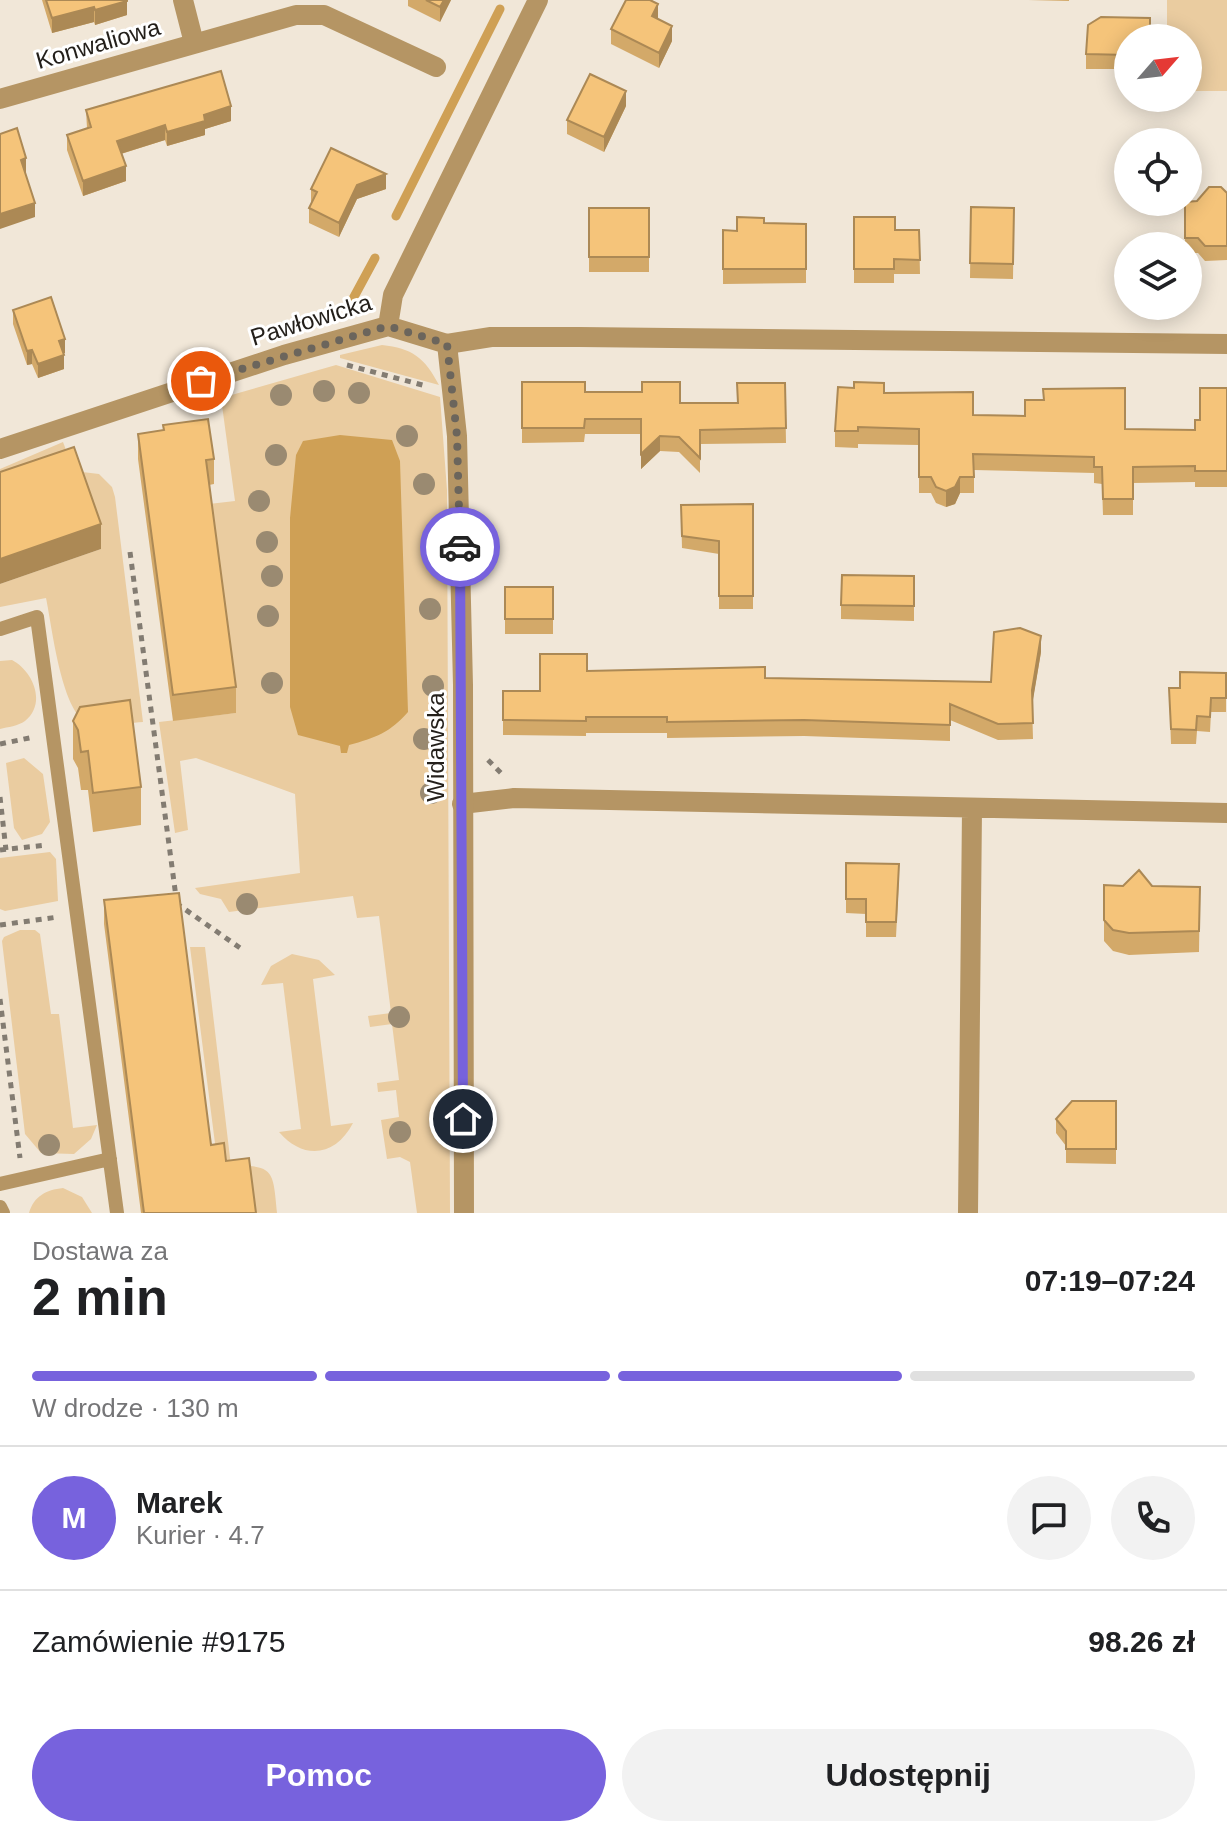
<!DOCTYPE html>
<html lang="pl">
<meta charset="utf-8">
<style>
:root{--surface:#fff;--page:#f2f2f2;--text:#202124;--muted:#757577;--line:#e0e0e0;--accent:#7762dd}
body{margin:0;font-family:Helvetica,sans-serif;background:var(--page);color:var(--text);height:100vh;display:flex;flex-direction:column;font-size:30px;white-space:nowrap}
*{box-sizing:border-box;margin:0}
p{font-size:26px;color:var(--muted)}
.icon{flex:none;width:44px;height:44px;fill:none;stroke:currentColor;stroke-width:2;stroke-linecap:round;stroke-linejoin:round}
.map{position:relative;height:1213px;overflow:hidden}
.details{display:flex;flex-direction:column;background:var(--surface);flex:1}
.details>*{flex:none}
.needle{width:52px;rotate:62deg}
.buttons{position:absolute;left:1114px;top:24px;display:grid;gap:16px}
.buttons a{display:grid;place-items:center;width:88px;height:88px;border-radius:50%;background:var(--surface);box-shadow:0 4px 20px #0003;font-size:40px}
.pin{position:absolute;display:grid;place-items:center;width:68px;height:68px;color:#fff;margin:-34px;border:4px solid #fff;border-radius:50%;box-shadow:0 2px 8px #0007}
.courier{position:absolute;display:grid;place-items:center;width:80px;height:80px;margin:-40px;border:6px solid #7762dd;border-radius:50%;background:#fff;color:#222;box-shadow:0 2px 10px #0007}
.summary em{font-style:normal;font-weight:800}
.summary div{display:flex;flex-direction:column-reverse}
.summary{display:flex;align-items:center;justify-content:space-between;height:136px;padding:0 32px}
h1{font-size:52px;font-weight:800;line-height:60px}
.bar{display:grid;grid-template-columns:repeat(4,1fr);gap:12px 8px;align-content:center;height:96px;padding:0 32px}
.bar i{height:10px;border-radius:6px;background:var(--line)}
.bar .on{background:var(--accent)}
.bar p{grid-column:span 4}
.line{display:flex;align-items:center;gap:20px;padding:0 32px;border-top:2px solid var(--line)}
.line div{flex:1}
.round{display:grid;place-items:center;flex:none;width:84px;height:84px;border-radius:42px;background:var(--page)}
.primary-button{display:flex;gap:16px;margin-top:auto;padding:16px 32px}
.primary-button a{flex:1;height:92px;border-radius:48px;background:var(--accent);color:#fff;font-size:32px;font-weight:800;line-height:92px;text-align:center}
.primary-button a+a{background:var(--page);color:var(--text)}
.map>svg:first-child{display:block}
.green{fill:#eacca0}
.water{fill:#cfa055}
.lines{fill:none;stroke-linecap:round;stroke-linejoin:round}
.stream{stroke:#cfa055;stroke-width:9}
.path{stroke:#837c72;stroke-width:5;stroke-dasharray:6 6;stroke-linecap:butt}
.service{stroke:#b59564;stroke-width:14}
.minor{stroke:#b59564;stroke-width:20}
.tertiary{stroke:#b59564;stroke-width:20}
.tree{fill:#9a8a71}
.wall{fill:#d3a969}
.shaded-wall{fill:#ac8955}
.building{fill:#f5c47a;stroke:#ac8955;stroke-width:2}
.done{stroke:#6b655c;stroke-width:8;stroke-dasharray:0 14.4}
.route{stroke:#7762dd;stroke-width:10}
.labels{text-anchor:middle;stroke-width:6;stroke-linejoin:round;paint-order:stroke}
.street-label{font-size:24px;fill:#231f1a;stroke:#fff}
</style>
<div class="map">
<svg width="1227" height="1213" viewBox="0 0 1227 1213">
<rect width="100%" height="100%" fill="#f1e7d8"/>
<!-- green -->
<path class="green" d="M1167 0H1227V91H1188V38H1167Z
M382 345C412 348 425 358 439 385L340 358V355Z
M336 365 440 397 447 490 450 1213H417L410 1162 400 1157 387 1159 381 1120 399 1117 396 1090 378 1092 377 1083 399 1080 392 1024 370 1027 368 1016 391 1013 379 916 357 918 353 896 229 912 221 899 200 894 195 888 300 873 295 794 196 758 180 761 188 830 175 833 159 722 236 713 209 504 235 501 221 398Z
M63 442 74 471 99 474 112 487 115 497 143 722C128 723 100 729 87 723 61 710 52 626 46 598L0 607V584L101 549 0 497V469Z
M12 660C33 671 47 703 25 721 18 726 8 727 0 729V661Z
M24 758 43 774 50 822 42 834 22 840 14 828 6 763Z
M50 852 56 859 58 901 5 911 0 909V858Z
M20 930H35L40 934 51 1014H59L73 1128 97 1125 91 1139 74 1154 41 1153 25 1134 2 941 4 937Z
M190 947H205L231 1166C275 1164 273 1172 277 1213H253L218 1167Z
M292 954 319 960 335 975 313 979 331 1126 353 1123C336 1156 304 1161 279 1132L301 1129 283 983 261 985 271 966Z
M63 1188 82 1197 92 1213H29C34 1196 46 1190 63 1188Z"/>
<!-- water -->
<path class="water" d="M340 435 392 440 400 461 408 712C391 732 375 738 349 745L347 753H341L340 746 298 735 290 707V518L296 455 303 441Z"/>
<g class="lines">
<!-- stream -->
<path class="stream" d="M396 216 500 9
M348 308 375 258"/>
<!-- path -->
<path class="path" d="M347 365 426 386
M130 552 176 897
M0 744 34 737
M488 760 504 776
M0 797 6 850
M0 850 47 845
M176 903 243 950
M0 925 58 917
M0 999 20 1158"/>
<!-- service -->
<path class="service" d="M0 629 37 617 117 1213
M0 1184 110 1159
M0 1207 3 1213"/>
<!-- minor -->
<path class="minor" d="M183 0 194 43
M0 99 296 15H324L436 67
M447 344 491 337H579L1227 344
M462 804 514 798 1227 813
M968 1213 972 809"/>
<!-- tertiary -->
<path class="tertiary" d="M388 326 447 344 457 436 463 685 464 1213
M388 326 393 295 538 0
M0 449 284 355 388 326"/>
</g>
<!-- trees -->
<g class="tree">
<circle cx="324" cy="391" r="11"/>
<circle cx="359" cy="393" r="11"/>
<circle cx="281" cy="395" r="11"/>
<circle cx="407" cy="436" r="11"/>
<circle cx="276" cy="455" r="11"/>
<circle cx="424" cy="484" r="11"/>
<circle cx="259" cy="501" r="11"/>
<circle cx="267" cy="542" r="11"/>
<circle cx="272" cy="576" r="11"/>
<circle cx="430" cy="609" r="11"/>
<circle cx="268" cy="616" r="11"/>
<circle cx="272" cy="683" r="11"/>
<circle cx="433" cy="686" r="11"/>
<circle cx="424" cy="739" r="11"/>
<circle cx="431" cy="793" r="11"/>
<circle cx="247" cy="904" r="11"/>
<circle cx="399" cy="1017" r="11"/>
<circle cx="400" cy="1132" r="11"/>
<circle cx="49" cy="1145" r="11"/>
</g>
<!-- wall -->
<path class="wall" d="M42 0H127V15L95 25 94 22 52 33Z
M408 0H451L440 22 408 6Z
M1028 0H1069V1Z
M611 29 672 41 659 68 611 44Z
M1128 38V69H1086V54Z
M626 106 604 152 567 134V120Z
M86 110 231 121 205 129V135L167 146 165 140 121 154 126 181 83 196 67 150V135L87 128Z
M311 189H386L357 199 339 237 309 223V208L311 204Z
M1227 193V260L1205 261 1198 253H1188V246H1185V202L1197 201Z
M971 207 1014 208 1013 279 970 278Z
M589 208H649V272H589Z
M854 217 895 230H919L920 274H894V283H854Z
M764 223 806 224V283L723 284V230L737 231Z
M13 310 65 353H63L64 369 38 378 32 364 27 365 13 324Z
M522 382 585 392 680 403H737L785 383 786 443 700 444V473L679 452 660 451 641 469V434H585L584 442 522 443Z
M1227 388V487H1195V482L1133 483V515H1103L1102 484 1094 483V473L974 470V493H960L955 504 946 507 936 503 931 493H919V445L858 444V448L835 447V431L884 393 973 415 1025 416 1125 429 1195 430 1200 420Z
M138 434 214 459V484L209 485 236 687V713L173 721 138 459Z
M753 504V609H719V554L682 548 681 505Z
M914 576V621L841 619V605Z
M505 587H553V634H505Z
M1041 652 1032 704 1033 739 998 740 950 720V741L804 736 667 738V733H586V736L503 735V691H540L587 671 765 678 991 682Z
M1226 673V712H1211L1210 732 1197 731 1196 744H1171L1169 688H1180Z
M73 721 141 787V825L93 832 88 790H81L78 768 73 759Z
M899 879 896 937H866V914L846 913V899Z
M1104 885 1200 887 1199 952 1129 955 1113 951 1104 941Z
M104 900 211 1145 226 1161 256 1213H141L104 924Z
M1116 1101V1164L1066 1163V1146L1056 1133V1119Z"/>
<!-- shaded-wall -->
<path class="shaded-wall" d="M444 0H451L440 22V7Z
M127 1V15L95 25V10Z
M658 4V19L652 16Z
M94 7V22L52 33V18Z
M672 26V41L659 68V53Z
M626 91V106L604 152V137Z
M231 106V121L205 129V135L167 146V132L204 115Z
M165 125V140L117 155V141Z
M26 158V172L21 174V160Z
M126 166V181L83 196V181Z
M386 174V189L357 199 339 237V223L357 185Z
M35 203V217L0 229V214Z
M65 339V353L59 355V341Z
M32 350V364L27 365V351Z
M64 355V369L38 378V364Z
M660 436V451L641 469V454Z
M960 477V493L955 504 946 507V491Z
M101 524V549L0 584V559Z
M1041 636V652L1032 706V690Z"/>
<!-- building -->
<path class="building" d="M46 0H127V1L95 10 94 7 52 18Z
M426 0H444L440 7Z
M626 0H650L658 4 652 16 672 26 659 53 611 29Z
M1101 17 1150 18V38H1128V55L1086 54 1088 25Z
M221 71 231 106 204 115 205 121 167 132 165 125 117 141 126 166 83 181 67 135 91 127 86 110Z
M590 74 626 91 604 137 567 120Z
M17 128 26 158 21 160 35 203 0 214V134Z
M331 148 386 174 357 185 339 223 309 208 317 192 311 189Z
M1209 187H1221L1227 193V246H1205L1198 238H1185V202L1197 201Z
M971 207 1014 208 1013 264 970 263Z
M589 208H649V257H589Z
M737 217 764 218V223L806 224V269H723V230L737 231Z
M854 217H895V230H919L920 260 894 259V269H854Z
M51 297 65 339 59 341 64 355 38 364 32 350 27 351 13 310Z
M522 382H585V392H642V382H680V403H738L737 383H785L786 428 700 430V458L679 437 660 436 641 454V419H585L584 428H522Z
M854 382 884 383V393L973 392V415L1025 416V400H1044L1043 389 1125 388V429L1195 430V420H1200V388H1227V471H1195V466L1133 467V499H1103L1102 467H1094V457L973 454 974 477H960L955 487 946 491 936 487 931 477H919V429L858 427V431H835L838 387 854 388Z
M208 419 214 459 206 460 236 687 173 695 138 434 164 430 163 425Z
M74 447 101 524 0 559V472Z
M753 504V596H719V541L682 536 681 505Z
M842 575 914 576V606L841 605Z
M505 587H553V619H505Z
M1020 628 1041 636 1032 690 1033 723 998 724 950 704V725L804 720 667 722V717H586V721L503 720V691H540V654H587V671L765 667V678L991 682 994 632Z
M1180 672 1226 673V698H1211L1210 717 1197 716 1196 730 1171 729 1169 688H1180Z
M130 700 141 787 93 793 88 751 81 752 78 730 73 721 80 707Z
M846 863 899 864 896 922H866V899H846Z
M1139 870 1152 886 1200 887 1199 931 1129 933 1113 930 1104 920V885L1123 886Z
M179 893 211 1145 224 1143 226 1161 249 1158 256 1213H144L104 900Z
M1072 1101H1116V1149H1066V1131L1056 1119Z"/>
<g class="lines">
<!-- done -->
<path class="done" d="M201 381 388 326 447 344 457 436 460 547"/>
<!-- route -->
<path class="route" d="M460 547 463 1119"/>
</g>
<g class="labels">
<!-- street labels -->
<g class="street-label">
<text transform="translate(98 44) rotate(-16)" y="8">Konwaliowa</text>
<text transform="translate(311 320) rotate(-17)" y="8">Pawłowicka</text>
<text transform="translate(436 747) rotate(-90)" y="8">Widawska</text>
</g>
</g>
</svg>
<div class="buttons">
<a><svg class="needle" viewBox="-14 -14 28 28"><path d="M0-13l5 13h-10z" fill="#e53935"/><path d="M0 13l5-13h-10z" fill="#757577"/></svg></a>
<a><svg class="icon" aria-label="locate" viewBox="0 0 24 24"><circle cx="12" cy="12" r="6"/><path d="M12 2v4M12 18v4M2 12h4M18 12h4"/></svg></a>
<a><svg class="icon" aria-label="layers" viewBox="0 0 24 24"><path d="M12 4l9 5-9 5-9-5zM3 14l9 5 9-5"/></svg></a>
</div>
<div class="pin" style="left:201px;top:381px;background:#ea580c"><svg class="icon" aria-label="bag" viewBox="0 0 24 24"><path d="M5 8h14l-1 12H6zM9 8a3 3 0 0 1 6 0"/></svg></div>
<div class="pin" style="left:463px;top:1119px;background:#1f2937"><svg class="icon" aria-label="home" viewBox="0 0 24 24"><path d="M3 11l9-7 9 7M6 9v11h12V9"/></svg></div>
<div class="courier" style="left:460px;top:547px"><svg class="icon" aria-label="car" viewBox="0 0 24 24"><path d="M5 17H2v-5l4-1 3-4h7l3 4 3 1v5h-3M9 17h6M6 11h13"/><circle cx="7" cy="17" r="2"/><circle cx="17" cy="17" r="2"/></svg></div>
</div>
<section class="details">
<div class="summary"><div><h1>2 min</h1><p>Dostawa za</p></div><em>07:19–07:24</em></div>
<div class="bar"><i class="on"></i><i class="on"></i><i class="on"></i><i></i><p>W drodze · 130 m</p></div>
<div class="line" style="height:144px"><b class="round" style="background:var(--accent);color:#fff">M</b><div><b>Marek</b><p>Kurier · 4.7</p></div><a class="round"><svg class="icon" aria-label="chat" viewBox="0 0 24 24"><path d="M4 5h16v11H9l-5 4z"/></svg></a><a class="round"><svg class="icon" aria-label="phone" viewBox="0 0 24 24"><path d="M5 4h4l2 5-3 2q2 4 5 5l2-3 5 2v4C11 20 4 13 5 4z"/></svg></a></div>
<div class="line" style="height:104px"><div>Zamówienie #9175</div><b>98.26 zł</b></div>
<div class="primary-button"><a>Pomoc</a><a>Udostępnij</a></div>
</section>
